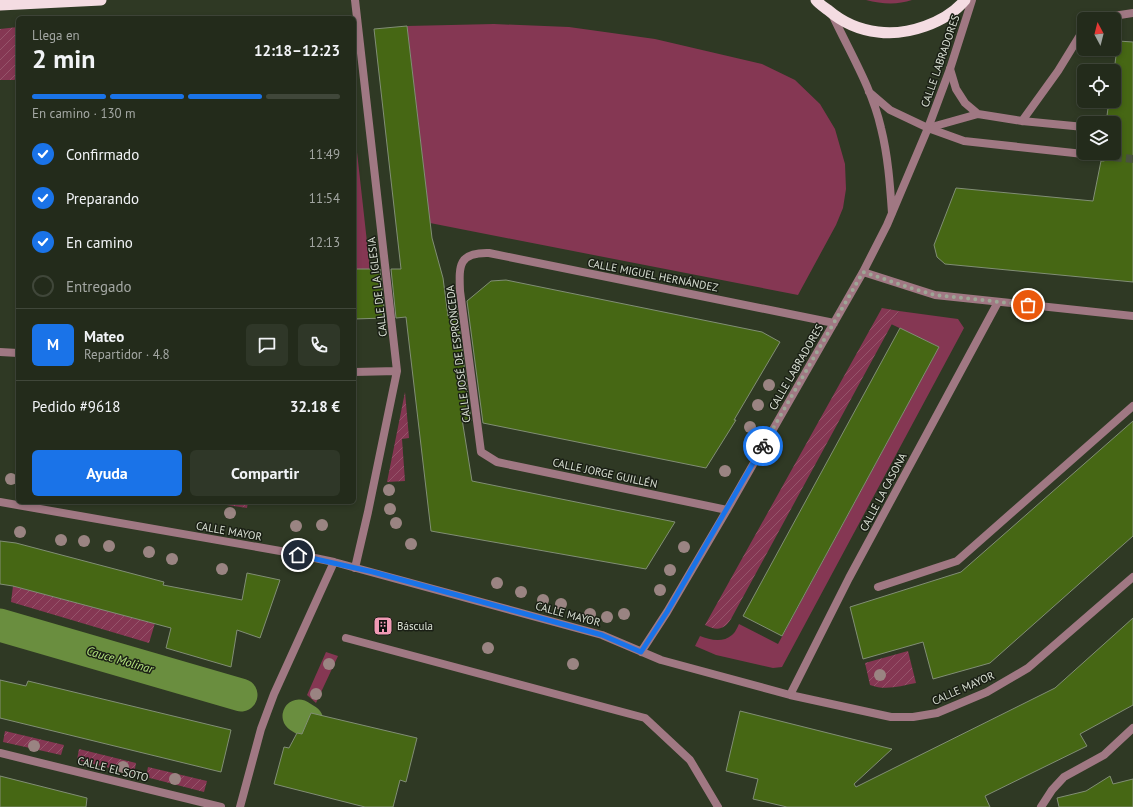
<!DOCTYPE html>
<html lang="es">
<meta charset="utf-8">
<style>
:root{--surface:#232b1b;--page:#2f3728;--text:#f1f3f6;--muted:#a3a7a3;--line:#40473a;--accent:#1a73e8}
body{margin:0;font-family:"PT Sans",sans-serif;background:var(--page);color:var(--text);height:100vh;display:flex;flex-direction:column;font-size:15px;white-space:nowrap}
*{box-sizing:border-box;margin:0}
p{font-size:13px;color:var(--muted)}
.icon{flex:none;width:22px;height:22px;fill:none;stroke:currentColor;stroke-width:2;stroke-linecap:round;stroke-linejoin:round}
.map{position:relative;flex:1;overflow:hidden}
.side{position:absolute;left:16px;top:16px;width:340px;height:488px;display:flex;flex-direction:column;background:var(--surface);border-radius:6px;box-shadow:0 2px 6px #0003,0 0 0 1px var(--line)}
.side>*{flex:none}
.needle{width:26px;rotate:353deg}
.tools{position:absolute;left:1077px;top:12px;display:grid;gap:8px}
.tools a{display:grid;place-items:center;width:44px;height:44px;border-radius:6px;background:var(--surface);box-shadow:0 2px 6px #0003,0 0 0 1px var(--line);font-size:20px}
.pin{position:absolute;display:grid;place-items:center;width:34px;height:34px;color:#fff;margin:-17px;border:2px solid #fff;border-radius:50%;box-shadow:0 1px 4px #0007}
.courier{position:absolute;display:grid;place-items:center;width:40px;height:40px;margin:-20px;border:3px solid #1a73e8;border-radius:50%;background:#fff;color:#222;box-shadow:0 1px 5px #0007}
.head em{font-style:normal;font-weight:600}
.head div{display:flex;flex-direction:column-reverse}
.head{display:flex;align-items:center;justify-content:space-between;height:68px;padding:0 16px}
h1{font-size:26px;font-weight:600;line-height:30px}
.bar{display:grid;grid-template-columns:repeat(4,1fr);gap:6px 4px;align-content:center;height:48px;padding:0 16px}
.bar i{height:5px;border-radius:3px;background:var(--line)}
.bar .current{background:var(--accent)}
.bar p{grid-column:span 4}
.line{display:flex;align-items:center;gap:10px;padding:0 16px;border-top:1px solid var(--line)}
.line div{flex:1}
.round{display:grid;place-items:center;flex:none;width:42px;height:42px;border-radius:6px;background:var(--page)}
ol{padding:0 16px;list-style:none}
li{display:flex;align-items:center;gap:12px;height:44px}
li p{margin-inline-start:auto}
li .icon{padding:4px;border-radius:50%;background:var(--accent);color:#fff;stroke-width:4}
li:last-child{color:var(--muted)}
li i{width:22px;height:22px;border:2px solid var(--line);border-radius:50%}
.primary-button{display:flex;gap:8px;margin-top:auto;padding:8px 16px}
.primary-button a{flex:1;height:46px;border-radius:6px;background:var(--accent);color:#fff;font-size:16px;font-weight:600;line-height:46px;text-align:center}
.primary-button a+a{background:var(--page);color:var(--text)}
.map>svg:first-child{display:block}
.grass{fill:#853753}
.garden{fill:url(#garden-furrows)}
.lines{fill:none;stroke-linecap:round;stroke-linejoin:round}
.canal{stroke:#6a8e3f;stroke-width:33}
.building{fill:#466714;stroke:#818e75}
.minor-tunnel{stroke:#49523e;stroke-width:8;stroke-dasharray:8 4;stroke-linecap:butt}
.service{stroke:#a07883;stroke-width:8}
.pedestrian{stroke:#a07883;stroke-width:8}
.minor{stroke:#a07883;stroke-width:8}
.trunk{stroke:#f4dce2;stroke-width:11}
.tree{fill:#9a8482}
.done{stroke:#9ea696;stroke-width:4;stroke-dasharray:0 7.2}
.route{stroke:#1a73e8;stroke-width:5}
.labels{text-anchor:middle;stroke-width:3;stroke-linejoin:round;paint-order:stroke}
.street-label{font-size:11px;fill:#dae1d4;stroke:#1a1f15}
.poi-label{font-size:11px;fill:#dae1d4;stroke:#1a1f15;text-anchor:start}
.water-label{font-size:12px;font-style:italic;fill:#b9ea80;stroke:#1a1f15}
</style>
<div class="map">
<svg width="1133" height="807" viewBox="0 0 1133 807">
<defs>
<pattern id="garden-furrows" width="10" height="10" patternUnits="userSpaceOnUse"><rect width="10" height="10" fill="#853753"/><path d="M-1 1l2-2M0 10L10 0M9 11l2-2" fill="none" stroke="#96546b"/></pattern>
</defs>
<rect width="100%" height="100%" fill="#2f3924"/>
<!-- grass -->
<path class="grass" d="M866 0H912C897 5 882 4 866 0Z
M494 24 569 27 655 39 762 64 795 80 820 104 835 129 845 164 846 189 843 208 836 225 798 295 430 223 407 26Z
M354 125 370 269H357L354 242Z
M899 311 958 319 964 328 782 667 773 668 716 655 695 646 700 636C710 640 723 643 732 635 735 633 737 628 739 624L778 644 939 347 891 324Z
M326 652 338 656 316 703 307 695Z"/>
<!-- garden -->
<path class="garden" d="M18 27V78L14 80H0V29Z
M882 308 899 311 731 619C724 630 717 631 705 625Z
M405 392 409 438 402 439 405 481 387 482Z
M207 502H248L247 508Z
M13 586 155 623 149 643 11 602Z
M908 651 916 683C900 686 886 691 870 685L865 663Z
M5 731 64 745 61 755 3 742Z
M79 749 136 763 134 774 77 760Z
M148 767 207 781 204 792 146 777Z"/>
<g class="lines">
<!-- canal -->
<path class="canal" d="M0 625 241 695
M299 716 307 721"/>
</g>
<!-- building -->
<path class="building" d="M407 26 432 238 443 278 448 316 457 309 471 421 462 419 472 481 675 522 646 569 431 531 406 317 396 318 391 269H401L374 29Z
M1118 41 1133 42V282L945 264 937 257 934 245 956 188 1093 201 1101 161H1104L1107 159V156L1106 153H1114V123H1106L1109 101H1114V71Z
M354 269H380L385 318 354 319Z
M506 280 762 332 780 342 734 420H736L706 468 483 423 467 301 491 281Z
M900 328 939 347 782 636 743 616Z
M1133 421V536L990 663 933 679 923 642 863 659 850 607 961 572Z
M0 541 16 543 164 582 163 585 242 600 247 573 280 580 260 638 237 630 231 667 166 648 171 628 13 586 0 584Z
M1133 618V705L1080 734 1087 746 985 796 990 807H787L753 799 758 779 726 771 740 711 892 749 854 784 856 787 1055 688Z
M0 680 26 686 28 681 231 730 221 772 0 718Z
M311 713 417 738 406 782 400 780 393 807H365L274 784 284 747 289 748 297 733 302 734Z
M0 776 87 798 86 807H0Z
M1110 776 1113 784 1133 779V807H1059L1057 798 1086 791Z"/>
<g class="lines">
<!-- minor-tunnel -->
<path class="minor-tunnel" d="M1102 156 1133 159"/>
<!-- service -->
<path class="service" d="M1104 19 1107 17 1133 13
M950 69 956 89 965 103 978 114
M1022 121 1058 71 1082 32 1084 31
M928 128 978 114 1022 121 1084 127
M346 638 645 718 690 760 718 807
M1041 807 1052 790 1064 777 1104 755 1133 728"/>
<!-- pedestrian -->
<path class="pedestrian" d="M878 587 957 561 1133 406"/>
<!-- minor -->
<path class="minor" d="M832 14C849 51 872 88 881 128 888 156 890 184 892 213
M869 92 890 110 928 128 964 141 1102 156
M863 272 935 295 1133 316
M0 352 18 353
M354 372 397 371
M0 502 286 552 334 562 602 635 661 660 790 695 891 717H913L937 713 987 692 1028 668 1133 577
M727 510 497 462 481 452 460 291C459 266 458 252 489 253L834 323
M355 568 368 512 397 371 355 0
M641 652 667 612 727 510 863 272 887 225 928 128 950 69 972 0
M790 695 849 578 998 302
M0 753 221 807
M240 807 261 729 274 694 334 562"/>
<!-- trunk -->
<path class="trunk" d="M816 0C819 4 824 7 828 10 842 22 860 30 878 32 907 36 946 23 965 0
M0 5 101 0"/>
</g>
<!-- trees -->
<g class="tree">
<circle cx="769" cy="385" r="6"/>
<circle cx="758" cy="405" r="6"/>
<circle cx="750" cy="427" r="6"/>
<circle cx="725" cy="471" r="6"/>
<circle cx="11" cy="479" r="6"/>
<circle cx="389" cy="490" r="6"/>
<circle cx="390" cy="509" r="6"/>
<circle cx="230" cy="513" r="6"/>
<circle cx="396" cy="523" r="6"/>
<circle cx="322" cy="525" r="6"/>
<circle cx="296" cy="526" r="6"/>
<circle cx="20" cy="532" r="6"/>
<circle cx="61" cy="540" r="6"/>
<circle cx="84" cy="541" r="6"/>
<circle cx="411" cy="544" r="6"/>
<circle cx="109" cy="546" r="6"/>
<circle cx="684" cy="547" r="6"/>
<circle cx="149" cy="552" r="6"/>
<circle cx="172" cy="559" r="6"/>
<circle cx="222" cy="569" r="6"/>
<circle cx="670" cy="570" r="6"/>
<circle cx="497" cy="583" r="6"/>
<circle cx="660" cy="590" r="6"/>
<circle cx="521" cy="592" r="6"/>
<circle cx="543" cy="600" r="6"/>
<circle cx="561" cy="604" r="6"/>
<circle cx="590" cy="614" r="6"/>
<circle cx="624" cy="614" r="6"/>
<circle cx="607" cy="617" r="6"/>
<circle cx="488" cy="648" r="6"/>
<circle cx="329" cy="664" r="6"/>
<circle cx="573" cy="664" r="6"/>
<circle cx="880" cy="675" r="6"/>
<circle cx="316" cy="694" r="6"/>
<circle cx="34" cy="746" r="6"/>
<circle cx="123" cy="767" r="6"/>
<circle cx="175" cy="779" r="6"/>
</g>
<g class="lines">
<!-- done -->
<path class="done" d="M763 446 863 272 911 288 935 295 1028 305"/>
<!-- route -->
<path class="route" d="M298 555 373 572 602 635 641 652 667 612 763 446"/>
</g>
<!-- icons -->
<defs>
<g id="building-square" transform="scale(1)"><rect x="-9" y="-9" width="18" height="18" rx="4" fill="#f09ab5" stroke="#1a1f15"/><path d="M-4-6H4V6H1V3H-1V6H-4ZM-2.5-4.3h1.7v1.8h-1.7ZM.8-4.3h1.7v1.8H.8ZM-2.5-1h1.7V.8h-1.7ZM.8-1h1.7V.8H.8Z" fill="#111"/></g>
</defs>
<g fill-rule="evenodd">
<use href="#building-square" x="383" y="626"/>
</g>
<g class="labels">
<!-- street labels -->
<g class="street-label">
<text transform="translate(940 61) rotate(-71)" y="4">CALLE LABRADORES</text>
<text transform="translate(653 275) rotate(11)" y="4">CALLE MIGUEL HERNÁNDEZ</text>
<text transform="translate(377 287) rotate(-97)" y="4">CALLE DE LA IGLESIA</text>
<text transform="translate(458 354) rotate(-97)" y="4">CALLE JOSÉ DE ESPRONCEDA</text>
<text transform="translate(796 367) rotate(-60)" y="4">CALLE LABRADORES</text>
<text transform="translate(605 473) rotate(12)" y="4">CALLE JORGE GUILLÉN</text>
<text transform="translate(883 492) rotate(-62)" y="4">CALLE LA CASONA</text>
<text transform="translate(229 531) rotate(10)" y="4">CALLE MAYOR</text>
<text transform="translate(568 614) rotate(15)" y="4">CALLE MAYOR</text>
<text transform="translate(963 688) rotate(-24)" y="4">CALLE MAYOR</text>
<text transform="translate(113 769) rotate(14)" y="4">CALLE EL SOTO</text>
</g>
<!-- poi labels -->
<g class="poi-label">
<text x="397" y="630">Báscula</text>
</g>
<!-- water labels -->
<g class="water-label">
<text transform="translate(120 660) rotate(16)" y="4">Cauce Molinar</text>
</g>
</g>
</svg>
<div class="tools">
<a><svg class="needle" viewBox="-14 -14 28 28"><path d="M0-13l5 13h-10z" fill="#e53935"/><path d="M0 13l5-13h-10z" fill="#a3a7a3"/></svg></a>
<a><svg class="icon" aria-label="locate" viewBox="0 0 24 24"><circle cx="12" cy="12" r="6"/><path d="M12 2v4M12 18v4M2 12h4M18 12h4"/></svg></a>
<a><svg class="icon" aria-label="layers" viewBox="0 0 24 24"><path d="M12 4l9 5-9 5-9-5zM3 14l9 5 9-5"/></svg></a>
</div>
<div class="pin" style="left:1028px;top:305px;background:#ea580c"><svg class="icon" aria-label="bag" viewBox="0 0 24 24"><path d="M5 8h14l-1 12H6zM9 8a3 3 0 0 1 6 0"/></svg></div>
<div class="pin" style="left:298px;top:555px;background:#1f2937"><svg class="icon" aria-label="home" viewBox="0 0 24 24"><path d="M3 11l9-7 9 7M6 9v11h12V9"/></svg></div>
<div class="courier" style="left:763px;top:446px"><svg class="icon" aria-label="bike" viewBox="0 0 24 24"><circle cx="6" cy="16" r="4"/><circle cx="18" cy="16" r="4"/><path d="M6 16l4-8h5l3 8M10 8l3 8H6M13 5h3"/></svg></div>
<section class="side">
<div class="head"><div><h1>2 min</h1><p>Llega en</p></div><em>12:18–12:23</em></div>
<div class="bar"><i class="current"></i><i class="current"></i><i class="current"></i><i></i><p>En camino · 130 m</p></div>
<ol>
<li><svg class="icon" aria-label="check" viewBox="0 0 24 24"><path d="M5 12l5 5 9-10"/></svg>Confirmado<p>11:49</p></li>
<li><svg class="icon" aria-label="check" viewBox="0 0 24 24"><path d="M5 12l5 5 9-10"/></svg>Preparando<p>11:54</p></li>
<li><svg class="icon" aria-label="check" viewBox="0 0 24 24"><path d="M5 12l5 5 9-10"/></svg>En camino<p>12:13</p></li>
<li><i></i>Entregado</li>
</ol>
<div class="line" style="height:72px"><b class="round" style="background:var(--accent);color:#fff">M</b><div><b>Mateo</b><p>Repartidor · 4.8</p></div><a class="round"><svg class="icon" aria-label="chat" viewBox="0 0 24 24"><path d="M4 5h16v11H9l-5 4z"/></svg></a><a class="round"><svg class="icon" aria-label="phone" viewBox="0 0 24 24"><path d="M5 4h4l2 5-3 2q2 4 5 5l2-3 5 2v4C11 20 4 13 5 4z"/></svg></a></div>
<div class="line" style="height:52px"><div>Pedido #9618</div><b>32.18 €</b></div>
<div class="primary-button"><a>Ayuda</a><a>Compartir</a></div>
</section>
</div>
